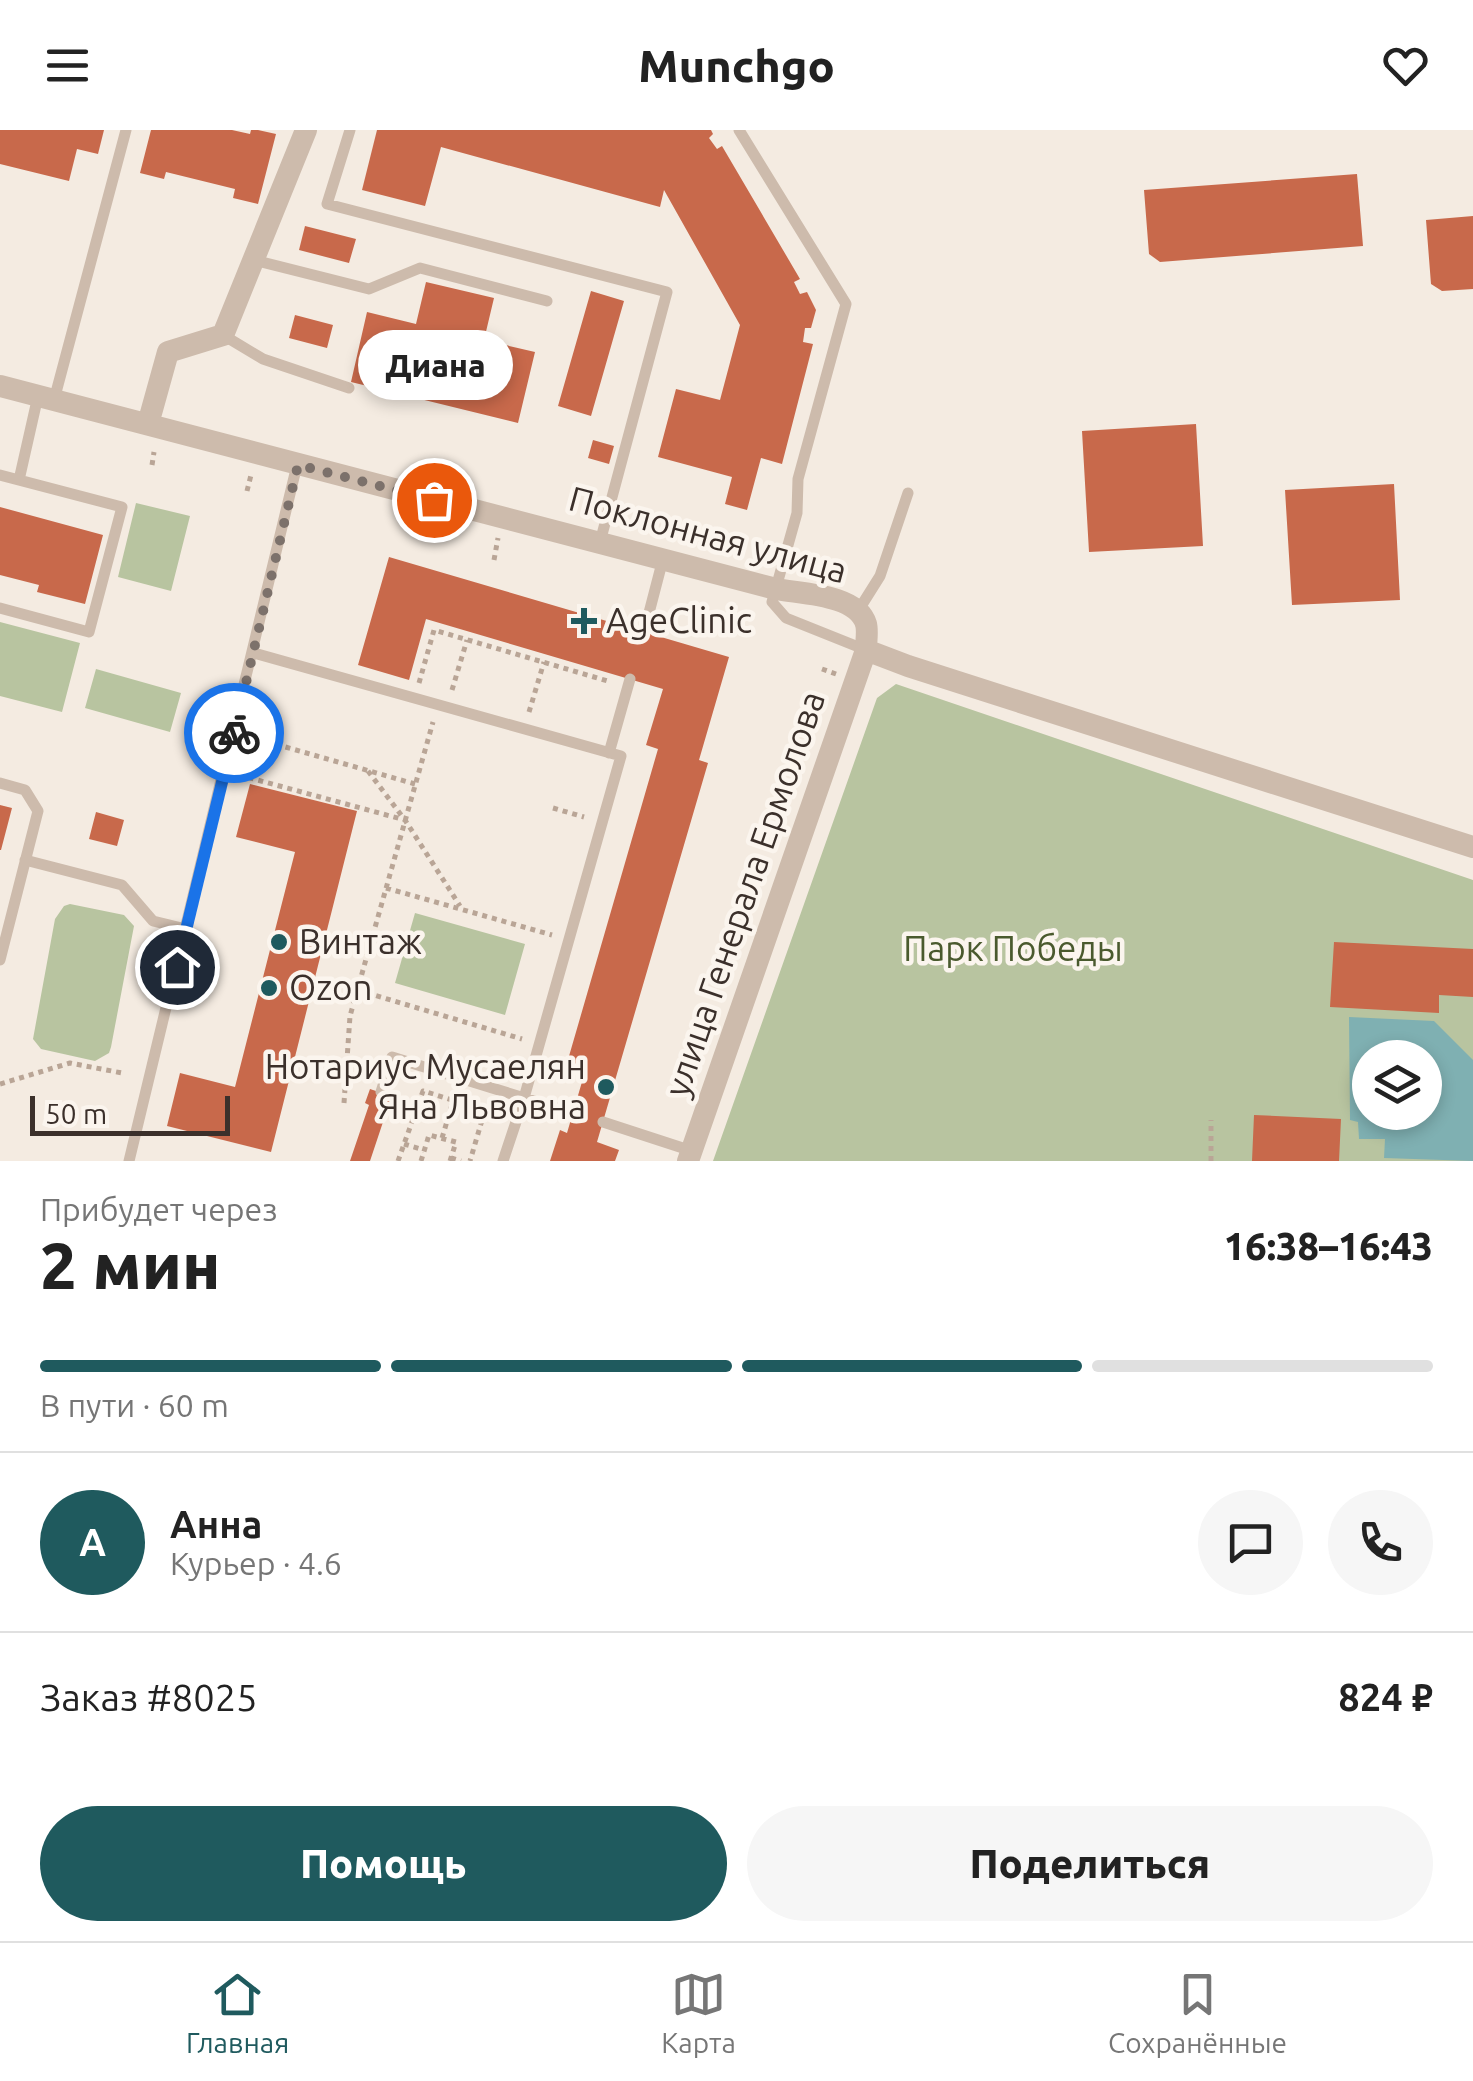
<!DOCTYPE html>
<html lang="ru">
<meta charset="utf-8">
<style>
:root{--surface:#fff;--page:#f6f6f6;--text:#222;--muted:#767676;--line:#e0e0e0;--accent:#1f5a5e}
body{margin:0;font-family:Ubuntu,sans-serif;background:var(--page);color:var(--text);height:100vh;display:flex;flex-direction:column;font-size:38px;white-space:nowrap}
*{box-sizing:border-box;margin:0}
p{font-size:32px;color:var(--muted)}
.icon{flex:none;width:55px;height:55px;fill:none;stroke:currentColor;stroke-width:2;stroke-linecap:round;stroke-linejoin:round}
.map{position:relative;height:1031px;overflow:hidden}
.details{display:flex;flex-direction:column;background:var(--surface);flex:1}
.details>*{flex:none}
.buttons{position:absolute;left:1352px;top:910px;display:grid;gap:20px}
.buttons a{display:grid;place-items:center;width:90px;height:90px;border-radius:50%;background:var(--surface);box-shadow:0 5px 15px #0003;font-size:50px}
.scale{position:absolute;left:30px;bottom:25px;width:200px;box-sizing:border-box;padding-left:10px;border:5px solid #3b302b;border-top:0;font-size:28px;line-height:35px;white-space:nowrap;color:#3b302b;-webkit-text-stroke:8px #fbf5ee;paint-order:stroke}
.pin{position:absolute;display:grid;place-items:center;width:85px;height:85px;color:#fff;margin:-42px;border:5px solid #fff;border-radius:50%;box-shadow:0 2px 10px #0007}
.courier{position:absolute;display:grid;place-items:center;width:100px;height:100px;margin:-50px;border:8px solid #1a73e8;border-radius:50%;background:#fff;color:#222;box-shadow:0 2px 12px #0007}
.bubble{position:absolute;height:70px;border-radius:35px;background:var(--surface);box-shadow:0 5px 15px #0003;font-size:32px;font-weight:800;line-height:70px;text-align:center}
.headline em{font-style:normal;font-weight:800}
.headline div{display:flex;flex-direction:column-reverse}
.headline{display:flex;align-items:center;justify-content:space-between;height:170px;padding:0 40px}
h1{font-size:65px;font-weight:800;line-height:75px}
.bar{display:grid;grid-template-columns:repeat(4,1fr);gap:15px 10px;align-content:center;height:120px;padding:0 40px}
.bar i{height:12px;border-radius:8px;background:var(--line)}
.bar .current{background:var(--accent)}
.bar p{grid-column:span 4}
.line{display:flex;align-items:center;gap:25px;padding:0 40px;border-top:2px solid var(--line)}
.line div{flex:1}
.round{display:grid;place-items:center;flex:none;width:105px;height:105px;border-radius:52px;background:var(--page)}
.primary-button{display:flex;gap:20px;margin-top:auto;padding:20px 40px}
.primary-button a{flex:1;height:115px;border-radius:60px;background:var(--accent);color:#fff;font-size:40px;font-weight:800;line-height:115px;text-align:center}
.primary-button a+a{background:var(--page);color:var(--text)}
header{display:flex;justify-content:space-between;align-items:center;height:130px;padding:0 40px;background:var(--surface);font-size:45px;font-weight:800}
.tab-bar{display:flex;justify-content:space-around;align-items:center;height:140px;border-top:2px solid var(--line);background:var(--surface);font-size:28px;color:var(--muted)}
.tab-bar a{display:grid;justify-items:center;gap:5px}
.tab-bar .current{color:var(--accent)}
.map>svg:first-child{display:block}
.green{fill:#b8c4a0;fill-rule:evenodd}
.water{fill:#7fb0b2;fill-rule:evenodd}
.building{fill:#c8694b}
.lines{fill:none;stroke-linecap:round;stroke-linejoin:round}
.path{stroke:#b9a596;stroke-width:5;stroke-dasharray:5 5;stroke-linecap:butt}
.lane{stroke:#cdbbac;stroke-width:11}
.street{stroke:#cdbbac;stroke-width:22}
.done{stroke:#7c716b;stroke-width:10;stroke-dasharray:0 18}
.route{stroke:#1a73e8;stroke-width:12}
.poi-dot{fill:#1f5a5e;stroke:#fbf5ee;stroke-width:4}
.labels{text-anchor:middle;stroke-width:9;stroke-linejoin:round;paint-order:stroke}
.street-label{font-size:35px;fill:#3b302b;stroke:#fbf5ee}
.poi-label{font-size:35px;fill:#3b302b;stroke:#fbf5ee;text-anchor:start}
.park-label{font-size:35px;fill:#4a5a2e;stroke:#fbf5ee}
</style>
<header><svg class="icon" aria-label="menu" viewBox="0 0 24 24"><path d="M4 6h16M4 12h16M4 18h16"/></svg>Munchgo<svg class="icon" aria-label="heart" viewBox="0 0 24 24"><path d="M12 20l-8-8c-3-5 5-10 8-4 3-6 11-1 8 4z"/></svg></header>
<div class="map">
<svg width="1473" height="1031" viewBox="0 0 1473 1031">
<rect width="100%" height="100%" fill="#f4ebe1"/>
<!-- green -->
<path class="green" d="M136 373 190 386 171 461 118 447Z
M0 492 80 513 62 582 0 566Z
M96 539 181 563 170 602 85 578Z
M896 554 1473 750V1031H713L877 568ZM1370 928H1425V982H1370Z
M70 774 124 785 134 796 111 917 109 923 95 931 41 919 33 909 55 789 64 776Z
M415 783 525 814 505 885 395 853Z"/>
<!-- water -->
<path class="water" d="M1349 887 1434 891 1473 930V1031L1384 1028 1385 1009H1359L1358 992 1350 990ZM1370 928H1425V982H1370Z"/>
<!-- building -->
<path class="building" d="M0 0H104L98 24 77 19 69 51 0 34Z
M151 0H232L250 4 251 0H258L276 4 258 74 233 68 235 59 166 42 164 49 140 43Z
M377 0H711L713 4 709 8 717 19 722 16 800 149 794 152 800 164 807 162 816 180 811 198H805L803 212 813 214 782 334 761 328 747 380 725 374 732 347 658 327 676 259 720 270 740 195 664 60 660 77 441 17 425 76 362 60Z
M1357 44 1363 116 1160 132 1149 124 1144 60Z
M1473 86V159L1442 161 1431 154 1426 90Z
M305 96 356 109 349 133 299 120Z
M426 152 494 168 484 210 535 222 518 293 351 252 367 182 416 194Z
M591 161 624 171 591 286 558 276Z
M295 185 333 195 327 218 289 208Z
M1196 294 1203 416 1089 422 1082 301Z
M593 310 614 316 609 334 588 328Z
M1394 354 1400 470 1292 475 1285 360Z
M0 377 103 405 85 474 37 462 39 455 0 445Z
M389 427 729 527 699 630 708 633 597 1012 619 1020 615 1031H550L560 1000 567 1003 584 945 565 940 658 619 646 615 663 559 426 489 409 550 358 535Z
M250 654 357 681 271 1022 167 996 180 943 235 957 295 722 236 707Z
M0 675 12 678 1 720H0Z
M96 682 124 690 117 716 89 709Z
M1334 812 1473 819V867L1439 865V883L1330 877Z
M370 959 400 969 396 983 387 980 370 1031H350L369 975 365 973Z
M1254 985 1341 989 1339 1031H1252Z"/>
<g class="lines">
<!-- path -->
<path class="path" d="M152 335 154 322
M247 361 251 345
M494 430 498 408
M729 495 734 474
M822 539 836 544
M419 553 434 500 611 552
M452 560 467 510
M529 582 544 532
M247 606 415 654
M368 641 405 690 460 776
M239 645 405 690
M553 678 584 687
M386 758 552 805
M357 860 522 909
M0 954 70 933 122 943
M344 973 350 886 433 592
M442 1008 454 968
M404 1014 424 1020
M451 1028 461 1031
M398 1031 423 961 485 980 470 1031
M421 1031 429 1005 456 1012 450 1031
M1211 1031V990"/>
<!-- lane -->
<path class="lane" d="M350 0 327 74 667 162 600 412
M739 0 846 174 798 349 797 383 772 472 786 488 866 520
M254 130 369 159 420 138 547 171
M223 205 263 229 349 258
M54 270 126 0
M0 345 122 377 89 502 0 478
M19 350 38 266
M858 481 880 446 908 363
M644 502 663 429
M254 523 621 626 524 968 503 1031
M609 623 630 549
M0 653 25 660 38 681 0 830
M25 730 122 755 153 791 186 799
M381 962 392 927 573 983
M603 992 692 1021
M129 1031 297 335"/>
<!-- street -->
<path class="street" d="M0 256 776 459C801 464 857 464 866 494 868 501 866 512 866 520L688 1031
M148 294 168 222 223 205 306 0
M866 520 908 536 1473 717"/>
</g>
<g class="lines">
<!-- done -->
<path class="done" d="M234 603 298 335 434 370"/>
<!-- route -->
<path class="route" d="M177 837 234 603"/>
</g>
<!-- markers -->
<g class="poi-dot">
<path d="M579 476h10v10h10v10h-10v10h-10v-10h-10v-10h10z"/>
<circle cx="279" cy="812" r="10"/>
<circle cx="269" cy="858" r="10"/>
<circle cx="606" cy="957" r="10"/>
</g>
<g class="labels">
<!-- street labels -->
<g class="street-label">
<text transform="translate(708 405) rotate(15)" y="12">Поклонная улица</text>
<text transform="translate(745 764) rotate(-71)" y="12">улица Генерала Ермолова</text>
</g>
<!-- poi labels -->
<g class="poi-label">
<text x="606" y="503">AgeClinic</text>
<text x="299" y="824">Винтаж</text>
<text x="289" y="870">Ozon</text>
<text x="586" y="949" text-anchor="end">Нотариус Мусаелян<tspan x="586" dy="40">Яна Львовна</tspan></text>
</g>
<!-- park labels -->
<g class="park-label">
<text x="1013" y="831">Парк Победы</text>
</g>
</g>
</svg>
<div class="buttons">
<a><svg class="icon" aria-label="layers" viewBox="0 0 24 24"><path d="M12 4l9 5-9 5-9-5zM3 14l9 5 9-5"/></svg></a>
</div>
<div class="scale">50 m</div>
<div class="pin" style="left:434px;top:370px;background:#ea580c"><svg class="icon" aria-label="bag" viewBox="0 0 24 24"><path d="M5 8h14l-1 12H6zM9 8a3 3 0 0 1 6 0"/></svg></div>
<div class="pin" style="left:177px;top:837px;background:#1f2937"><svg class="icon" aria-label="home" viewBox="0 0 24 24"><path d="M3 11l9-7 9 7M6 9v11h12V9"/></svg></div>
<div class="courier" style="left:234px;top:603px"><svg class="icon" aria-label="bike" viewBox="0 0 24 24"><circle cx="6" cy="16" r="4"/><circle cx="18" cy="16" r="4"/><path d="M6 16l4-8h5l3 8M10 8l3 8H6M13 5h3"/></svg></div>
<div class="bubble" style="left:358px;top:200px;width:155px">Диана</div>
</div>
<section class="details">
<div class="headline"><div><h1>2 мин</h1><p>Прибудет через</p></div><em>16:38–16:43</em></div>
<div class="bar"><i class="current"></i><i class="current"></i><i class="current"></i><i></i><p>В пути · 60 m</p></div>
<div class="line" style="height:180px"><b class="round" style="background:var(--accent);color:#fff">А</b><div><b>Анна</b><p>Курьер · 4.6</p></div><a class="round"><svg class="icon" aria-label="chat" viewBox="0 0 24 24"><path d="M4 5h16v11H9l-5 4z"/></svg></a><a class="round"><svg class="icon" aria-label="phone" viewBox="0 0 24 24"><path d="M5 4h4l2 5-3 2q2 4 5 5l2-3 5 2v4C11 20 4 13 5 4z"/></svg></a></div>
<div class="line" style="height:130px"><div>Заказ #8025</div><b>824 ₽</b></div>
<div class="primary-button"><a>Помощь</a><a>Поделиться</a></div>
</section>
<nav class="tab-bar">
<a class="current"><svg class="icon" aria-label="home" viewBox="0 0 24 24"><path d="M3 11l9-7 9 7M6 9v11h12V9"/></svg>Главная</a>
<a><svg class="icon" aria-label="map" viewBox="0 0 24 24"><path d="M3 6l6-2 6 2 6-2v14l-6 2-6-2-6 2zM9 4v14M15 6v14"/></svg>Карта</a>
<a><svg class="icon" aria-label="saved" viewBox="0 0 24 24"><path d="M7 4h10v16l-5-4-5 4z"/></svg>Сохранённые</a>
</nav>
